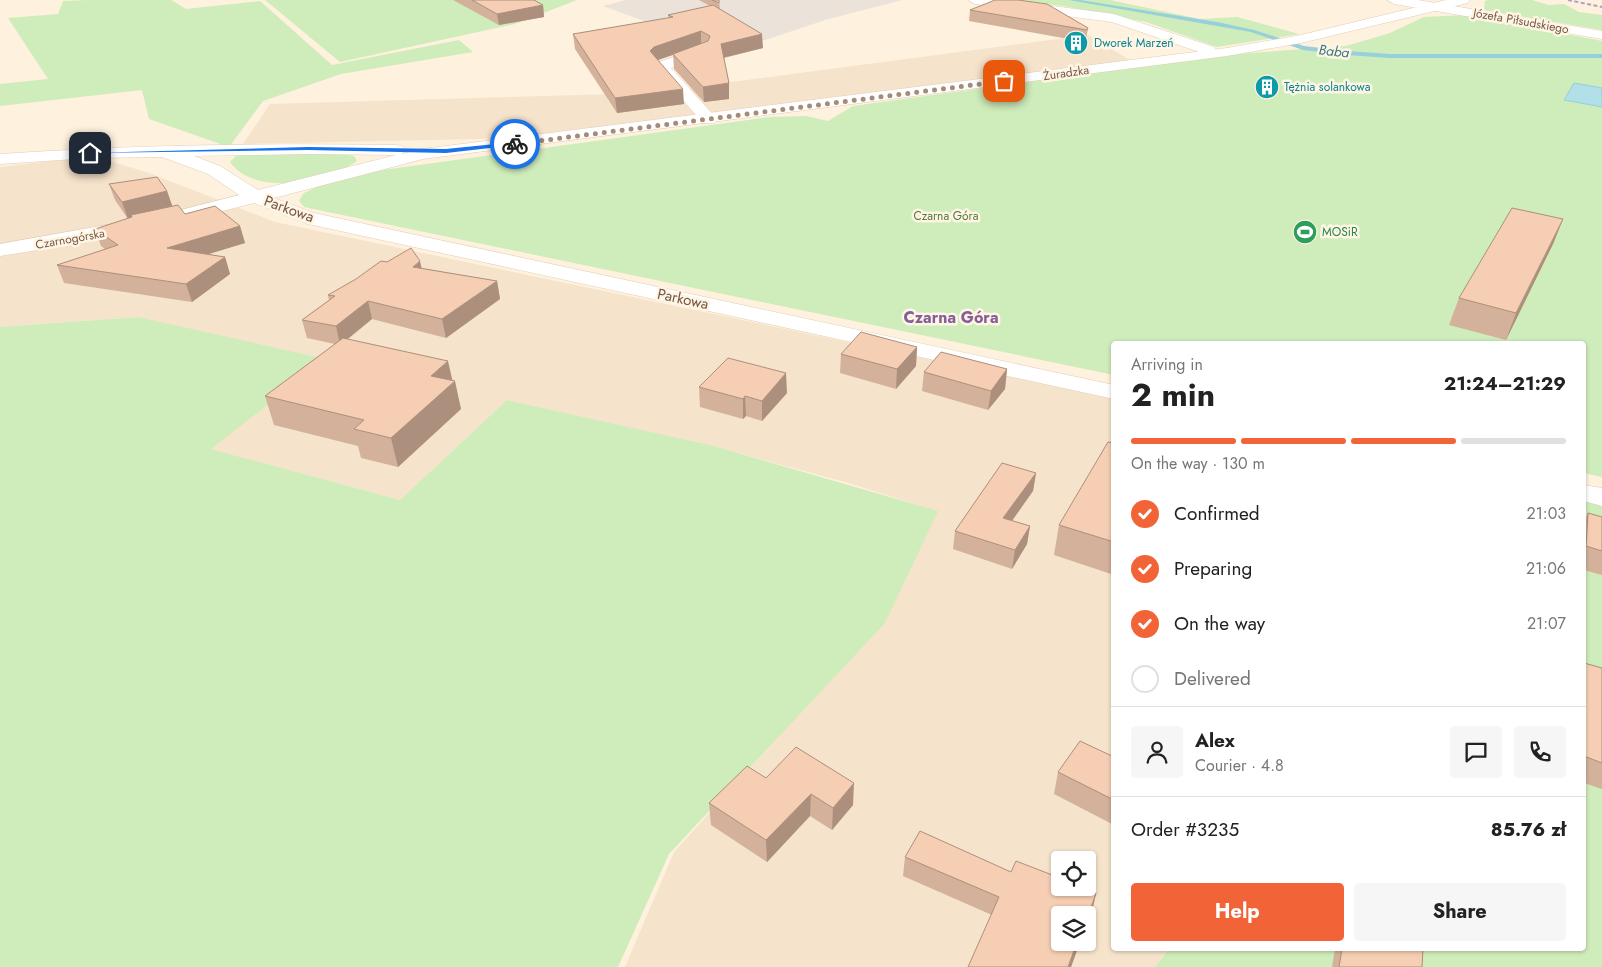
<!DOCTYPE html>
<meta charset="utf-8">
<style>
:root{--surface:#fff;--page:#f6f6f6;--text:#222;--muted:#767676;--line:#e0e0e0;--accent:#f26338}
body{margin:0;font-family:Jost,sans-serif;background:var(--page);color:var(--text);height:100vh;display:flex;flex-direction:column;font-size:19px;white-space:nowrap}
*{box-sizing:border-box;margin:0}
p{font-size:16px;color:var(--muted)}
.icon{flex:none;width:28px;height:28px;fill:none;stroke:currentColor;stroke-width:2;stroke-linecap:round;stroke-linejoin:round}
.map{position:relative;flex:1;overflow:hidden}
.panel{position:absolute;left:1111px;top:341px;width:475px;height:610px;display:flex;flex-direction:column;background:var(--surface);border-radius:5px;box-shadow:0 1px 4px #0004}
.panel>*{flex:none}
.buttons{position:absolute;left:1051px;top:851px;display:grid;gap:10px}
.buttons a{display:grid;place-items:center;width:45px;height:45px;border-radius:5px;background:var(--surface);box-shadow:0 1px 4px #0004;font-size:25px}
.pin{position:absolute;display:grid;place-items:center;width:42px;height:42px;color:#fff;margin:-21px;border-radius:10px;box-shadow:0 2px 8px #0006}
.courier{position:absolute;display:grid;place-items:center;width:50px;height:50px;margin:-25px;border:4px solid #1a73e8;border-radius:50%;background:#fff;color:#222;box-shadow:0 1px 6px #0007}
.headline em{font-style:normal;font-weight:700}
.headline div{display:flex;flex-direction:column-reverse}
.headline{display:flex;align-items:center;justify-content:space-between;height:85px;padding:0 20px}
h1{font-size:32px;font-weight:700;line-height:38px}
.bar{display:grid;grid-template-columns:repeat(4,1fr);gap:8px 5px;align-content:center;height:60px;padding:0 20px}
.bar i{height:6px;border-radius:4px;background:var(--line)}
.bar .active{background:var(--accent)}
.bar p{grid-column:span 4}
.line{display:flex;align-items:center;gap:12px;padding:0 20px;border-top:1px solid var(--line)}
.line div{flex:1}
.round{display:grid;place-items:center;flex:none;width:52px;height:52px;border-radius:5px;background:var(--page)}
ol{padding:0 20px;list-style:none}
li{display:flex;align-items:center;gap:15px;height:55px}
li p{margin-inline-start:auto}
li .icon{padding:5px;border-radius:50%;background:var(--accent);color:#fff;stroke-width:4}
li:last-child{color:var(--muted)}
li i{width:28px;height:28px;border:2px solid var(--line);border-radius:50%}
.button{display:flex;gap:10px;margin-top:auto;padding:10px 20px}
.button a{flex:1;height:58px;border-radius:5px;background:var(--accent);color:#fff;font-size:20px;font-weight:700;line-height:58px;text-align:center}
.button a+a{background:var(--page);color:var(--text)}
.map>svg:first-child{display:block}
.residential{fill:#f6e3cb;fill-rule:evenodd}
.industrial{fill:#ebe2da}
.green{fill:#cfecbb}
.water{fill:#b1e0e8;stroke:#97cfda}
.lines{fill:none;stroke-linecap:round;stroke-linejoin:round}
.stream{fill:#97cfda;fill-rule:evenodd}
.minor-casing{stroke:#e2cdb9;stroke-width:1}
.tertiary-casing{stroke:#e2cdb9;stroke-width:1}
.minor{fill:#fff;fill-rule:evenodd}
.tertiary{fill:#fff;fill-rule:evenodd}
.rail{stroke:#b39dc6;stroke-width:2;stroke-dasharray:4 2.5;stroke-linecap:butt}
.wall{fill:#d3b19a}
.shaded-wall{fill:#ac907d}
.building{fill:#f5ceb3;stroke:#ac907d}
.route{fill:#1a73e8}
.done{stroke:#a58c7a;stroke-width:5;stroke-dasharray:0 9}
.labels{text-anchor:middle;stroke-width:5;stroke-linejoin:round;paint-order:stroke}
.far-street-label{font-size:12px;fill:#755644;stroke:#fff5e5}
.far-culture-label{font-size:12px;fill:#0d838f;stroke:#fff5e5;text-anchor:start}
.far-park-label{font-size:12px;fill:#4e7c3b;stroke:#fff5e5}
.far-leisure-label{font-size:12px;fill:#27864d;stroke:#fff5e5;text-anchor:start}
.far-water-label{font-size:14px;font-style:italic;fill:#3a7783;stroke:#fff5e5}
.street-label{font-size:15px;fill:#755644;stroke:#fff5e5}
.neighbourhood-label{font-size:16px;font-weight:bold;fill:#865f99;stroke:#fff5e5}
</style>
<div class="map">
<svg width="1602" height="967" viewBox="0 0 1602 967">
<rect width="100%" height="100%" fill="#fef1dd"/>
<!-- residential -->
<path class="residential" d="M1088 35 1130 60 676 121 520 138 243 144 270 104 649 93Z
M93 156 149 173 275 222 1114 398V949H1169L1155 967H625L674 852 880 624 936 511 852 484 713 446 507 400 400 500 210 449 325 359 136 317 0 327V167ZM1060 860H1088V888H1060ZM1060 915H1088V942H1060Z"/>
<!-- industrial -->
<path class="industrial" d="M626 0H902L825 20 729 52 603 6Z"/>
<!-- green -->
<path class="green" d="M87 0H171L186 9 260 1 332 65 459 40 473 52 341 74 263 101 229 147 149 119 142 90 0 106V84L48 79 8 18 58 14 63 1Z
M265 0H577L515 24 340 62Z
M1011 0H1110L1200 19 1237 17 1299 34 1217 47 1146 22 1063 6Z
M1488 0H1532L1549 5 1564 4 1579 12 1602 15V30L1484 10 1485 1Z
M1466 15 1602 41V477L1584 473V344H1114V375L304 207 299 201 304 193 319 186 383 170 770 117 806 116 828 121 853 106 1224 55 1346 46 1390 33 1424 17Z
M332 152 354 156 357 161C326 183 255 197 230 162L236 156 248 153Z
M138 317 326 359 211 449 400 500 507 400 714 446 938 511 885 623 669 854 618 967H0V327Z
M1584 499 1602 503V967H1155L1169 949H1584Z"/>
<!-- water -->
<path class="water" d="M1574 83 1602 88V107L1564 100Z"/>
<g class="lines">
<!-- stream -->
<path class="stream" d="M1069 0H1080L1217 22 1254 30 1304 46 1347 51 1390 54H1602V58H1390L1347 55 1303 50 1251 32Z"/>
<!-- minor casing -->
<g class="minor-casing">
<path id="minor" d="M968 0H1006L1114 14 1214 47 1217 53 1215 56H1205L1202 53 1112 22 975 4Z
M1387 0H1418L1602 31V39L1394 4Z
M702 47 709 51 707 54 671 68 717 119 715 123H703L653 66 656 63Z
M255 191 314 213 1114 385V399L308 224 254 203 180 222 173 220 170 216 173 212Z
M134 220 141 222 144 226 141 230 82 243 0 256V244Z
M1584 485 1602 488V506L1584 501Z"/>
</g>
<!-- tertiary casing -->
<g class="tertiary-casing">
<path id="tertiary" d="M1446 0H1470L1468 3 1301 43 1227 56 423 159 255 203 248 201 208 174 162 157 90 158 0 164V154C132 145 264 143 396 145L402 146 405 150 402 154 422 149 1227 48 1301 35ZM308 154 396 155 258 190 220 166 194 156Z"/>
</g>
<!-- minor -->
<use href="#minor" class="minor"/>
<!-- tertiary -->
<use href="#tertiary" class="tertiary"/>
<!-- rail -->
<path class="rail" d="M1568 0 1602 7"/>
</g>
<!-- wall -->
<path class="wall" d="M453 0H534L543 5 544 17 499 25Z
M699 0H719L720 9 763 48 724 58 729 83V99L704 102 674 69 673 55 658 60 684 104 617 113 575 49 573 34 669 18 668 15 710 6Z
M970 10 1088 28 1086 40 1085 42 969 21Z
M109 184 167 191 172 206 185 214 240 226 245 243 208 254 225 257 230 274 192 302 64 283 57 265 105 249 101 246 95 229 128 219 115 200Z
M1563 219 1553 244 1506 340 1449 325 1459 298Z
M421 268 497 281 500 299 446 338 372 319 348 339 452 380 461 409 398 467 361 458 358 446 274 425 265 396 335 344 307 338 302 320 329 300 328 295Z
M917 347 916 366 896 389 840 373 841 354Z
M1007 369 1005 389 988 410 922 391 924 372Z
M699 387 787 393 762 421 746 416 743 419 700 407Z
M1114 443V575L1054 555 1059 525Z
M1036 473 1033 491 1012 521 1030 526 1027 544 1012 569 953 549 955 531Z
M1588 513 1602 517V575L1584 570V521Z
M1584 663 1602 668V789L1584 783Z
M1114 757V825L1054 794 1058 772Z
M766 778 853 805 832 830 810 816 767 862 711 825 709 803Z
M905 857 1011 872 1096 893 1092 912 1060 942H1080L1071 967 992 915 903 876Z
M1335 949H1423L1422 967H1332Z"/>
<!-- shaded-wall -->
<path class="shaded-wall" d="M543 5 544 17 499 25 497 14Z
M701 31V45L655 61 650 51 654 47Z
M762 34 763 48 722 58 721 44Z
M729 83V99L704 102 703 87Z
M683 89 684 104 617 113 615 98Z
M167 191 173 208 131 215 132 218 128 219 122 202Z
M1563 219 1553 244 1506 340 1516 313Z
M240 226 245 243 173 265 167 248Z
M225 257 230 274 192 302 186 284Z
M420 261 424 279 413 267Z
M497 281 500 299 446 338 442 319Z
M368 301 372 319 340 345 336 326Z
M917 347 916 366 896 389 897 369Z
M448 361 453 383 455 381 461 409 398 467 391 438 431 376Z
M1007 369 1005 389 988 410 991 391Z
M786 373 787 393 762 421V401Z
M745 396 746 416 743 419V399Z
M1036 473 1033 491 1001 536 1003 518Z
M1030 526 1027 544 1012 569 1015 550Z
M854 783 853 805 832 830 833 808Z
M811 794 810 816 767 862 766 840Z
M1096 893 1092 912 1088 923V916Z
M1077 942H1080L1071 967H1068Z"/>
<!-- building -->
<path class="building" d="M472 0H534L543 5 497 14Z
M712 0H719V3Z
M995 0H1018L1047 4 1088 28 1087 30 970 10Z
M713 5 762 34 721 44 729 83 703 87 673 54 708 41 710 36 701 31 654 47 650 51 683 89 615 98 573 34 673 17 668 15Z
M157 177 167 191 122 202 109 184Z
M178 205 185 214 215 206 240 226 167 248 225 257 186 284 57 265 118 245 95 229 132 217 131 215Z
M1512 208 1563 219 1516 313 1459 298Z
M411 248 420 261 413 267 497 281 442 319 368 301 336 326 302 320 335 296 328 295 356 279 381 261 387 262Z
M861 332 917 347 897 369 841 354Z
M343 338 448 361 431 376 455 381 391 438 354 429 364 420 265 396Z
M941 352 1007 369 991 391 924 372Z
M728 358 786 373 762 401 745 396 743 399 699 387Z
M1108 442 1114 443V542L1059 525Z
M1002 463 1036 473 1003 518 1030 526 1015 550 955 531Z
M1588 513 1602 517V551L1586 546Z
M1584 663 1602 668V763L1584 756Z
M1080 741 1114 757V800L1058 772Z
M796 747 854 783 833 808 811 794 766 840 709 803 747 766 766 778Z
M920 831 1011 872 1016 861 1060 878V888H1083L1096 893 1088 916V915H1060V942H1077L1068 967H968L999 897 905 857Z
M1342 949H1423L1422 967H1339Z"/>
<!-- route -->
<path class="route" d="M515 142 516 145 446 153 308 150 87 153 308 147 446 149Z"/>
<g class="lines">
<!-- done -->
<path class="done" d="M515 144 1004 81"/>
</g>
<!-- icons -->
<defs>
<g id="building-disc" transform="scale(1.25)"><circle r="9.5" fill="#0f9aa8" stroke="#fff5e5"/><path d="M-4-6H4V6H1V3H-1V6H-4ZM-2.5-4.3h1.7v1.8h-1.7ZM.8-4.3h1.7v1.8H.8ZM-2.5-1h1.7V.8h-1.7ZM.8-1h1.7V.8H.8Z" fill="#fff"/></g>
<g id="stadium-disc" transform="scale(1.25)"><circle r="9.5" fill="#2e9e5b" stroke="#fff5e5"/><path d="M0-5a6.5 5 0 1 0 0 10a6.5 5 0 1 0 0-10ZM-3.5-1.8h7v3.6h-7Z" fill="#fff"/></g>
</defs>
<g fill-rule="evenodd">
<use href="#building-disc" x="1076" y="43"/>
<use href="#building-disc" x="1267" y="87"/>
<use href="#stadium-disc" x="1305" y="232"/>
</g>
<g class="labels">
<!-- far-street labels -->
<g class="far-street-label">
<text transform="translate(1521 21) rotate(10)" y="4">Józefa Piłsudskiego</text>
<text transform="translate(1066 73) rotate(-8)" y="4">Żuradzka</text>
<text transform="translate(70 239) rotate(-10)" y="4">Czarnogórska</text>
</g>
<!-- far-culture labels -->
<g class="far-culture-label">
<text x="1094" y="47">Dworek Marzeń</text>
<text x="1284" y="91">Tężnia solankowa</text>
</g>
<!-- far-park labels -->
<g class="far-park-label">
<text x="946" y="220">Czarna Góra</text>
</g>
<!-- far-leisure labels -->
<g class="far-leisure-label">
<text x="1322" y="236">MOSiR</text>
</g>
<!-- far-water labels -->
<g class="far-water-label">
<text transform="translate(1334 51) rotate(6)" y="5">Baba</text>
</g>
<!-- street labels -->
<g class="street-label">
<text transform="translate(289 209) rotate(20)" y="5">Parkowa</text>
<text transform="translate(683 299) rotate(12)" y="5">Parkowa</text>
</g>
<!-- neighbourhood labels -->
<g class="neighbourhood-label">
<text x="951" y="323">Czarna Góra</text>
</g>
</g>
</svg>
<div class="buttons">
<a><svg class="icon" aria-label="locate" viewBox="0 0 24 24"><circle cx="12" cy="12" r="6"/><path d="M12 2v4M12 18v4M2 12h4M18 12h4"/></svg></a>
<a><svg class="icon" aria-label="layers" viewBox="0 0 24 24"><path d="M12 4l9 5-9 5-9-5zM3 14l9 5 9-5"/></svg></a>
</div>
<div class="pin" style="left:1004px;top:81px;background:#ea580c"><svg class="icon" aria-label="bag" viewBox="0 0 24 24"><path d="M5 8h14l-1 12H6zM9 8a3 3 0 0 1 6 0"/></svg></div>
<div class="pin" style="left:90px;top:153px;background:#1f2937"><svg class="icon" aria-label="home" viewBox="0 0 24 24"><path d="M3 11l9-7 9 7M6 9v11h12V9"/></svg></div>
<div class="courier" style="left:515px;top:144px"><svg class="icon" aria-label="bike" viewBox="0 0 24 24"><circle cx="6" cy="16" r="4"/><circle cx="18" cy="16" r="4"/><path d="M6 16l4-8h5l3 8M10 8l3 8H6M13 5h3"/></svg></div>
<section class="panel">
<div class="headline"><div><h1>2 min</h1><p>Arriving in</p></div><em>21:24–21:29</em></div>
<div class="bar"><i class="active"></i><i class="active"></i><i class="active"></i><i></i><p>On the way · 130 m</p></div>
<ol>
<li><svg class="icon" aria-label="check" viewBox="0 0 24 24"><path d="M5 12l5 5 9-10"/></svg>Confirmed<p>21:03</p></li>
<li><svg class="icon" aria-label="check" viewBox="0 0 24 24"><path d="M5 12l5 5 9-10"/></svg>Preparing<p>21:06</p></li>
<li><svg class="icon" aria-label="check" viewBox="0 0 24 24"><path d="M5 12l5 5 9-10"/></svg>On the way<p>21:07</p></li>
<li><i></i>Delivered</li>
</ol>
<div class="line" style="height:90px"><a class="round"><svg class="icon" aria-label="person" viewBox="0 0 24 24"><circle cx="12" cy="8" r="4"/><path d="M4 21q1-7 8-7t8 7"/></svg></a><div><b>Alex</b><p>Courier · 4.8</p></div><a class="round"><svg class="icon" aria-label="chat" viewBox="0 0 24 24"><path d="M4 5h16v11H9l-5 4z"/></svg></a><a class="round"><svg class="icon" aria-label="phone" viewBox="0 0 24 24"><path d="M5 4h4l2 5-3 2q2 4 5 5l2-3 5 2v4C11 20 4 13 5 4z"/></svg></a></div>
<div class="line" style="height:65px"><div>Order #3235</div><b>85.76 zł</b></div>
<div class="button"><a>Help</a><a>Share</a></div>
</section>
</div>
